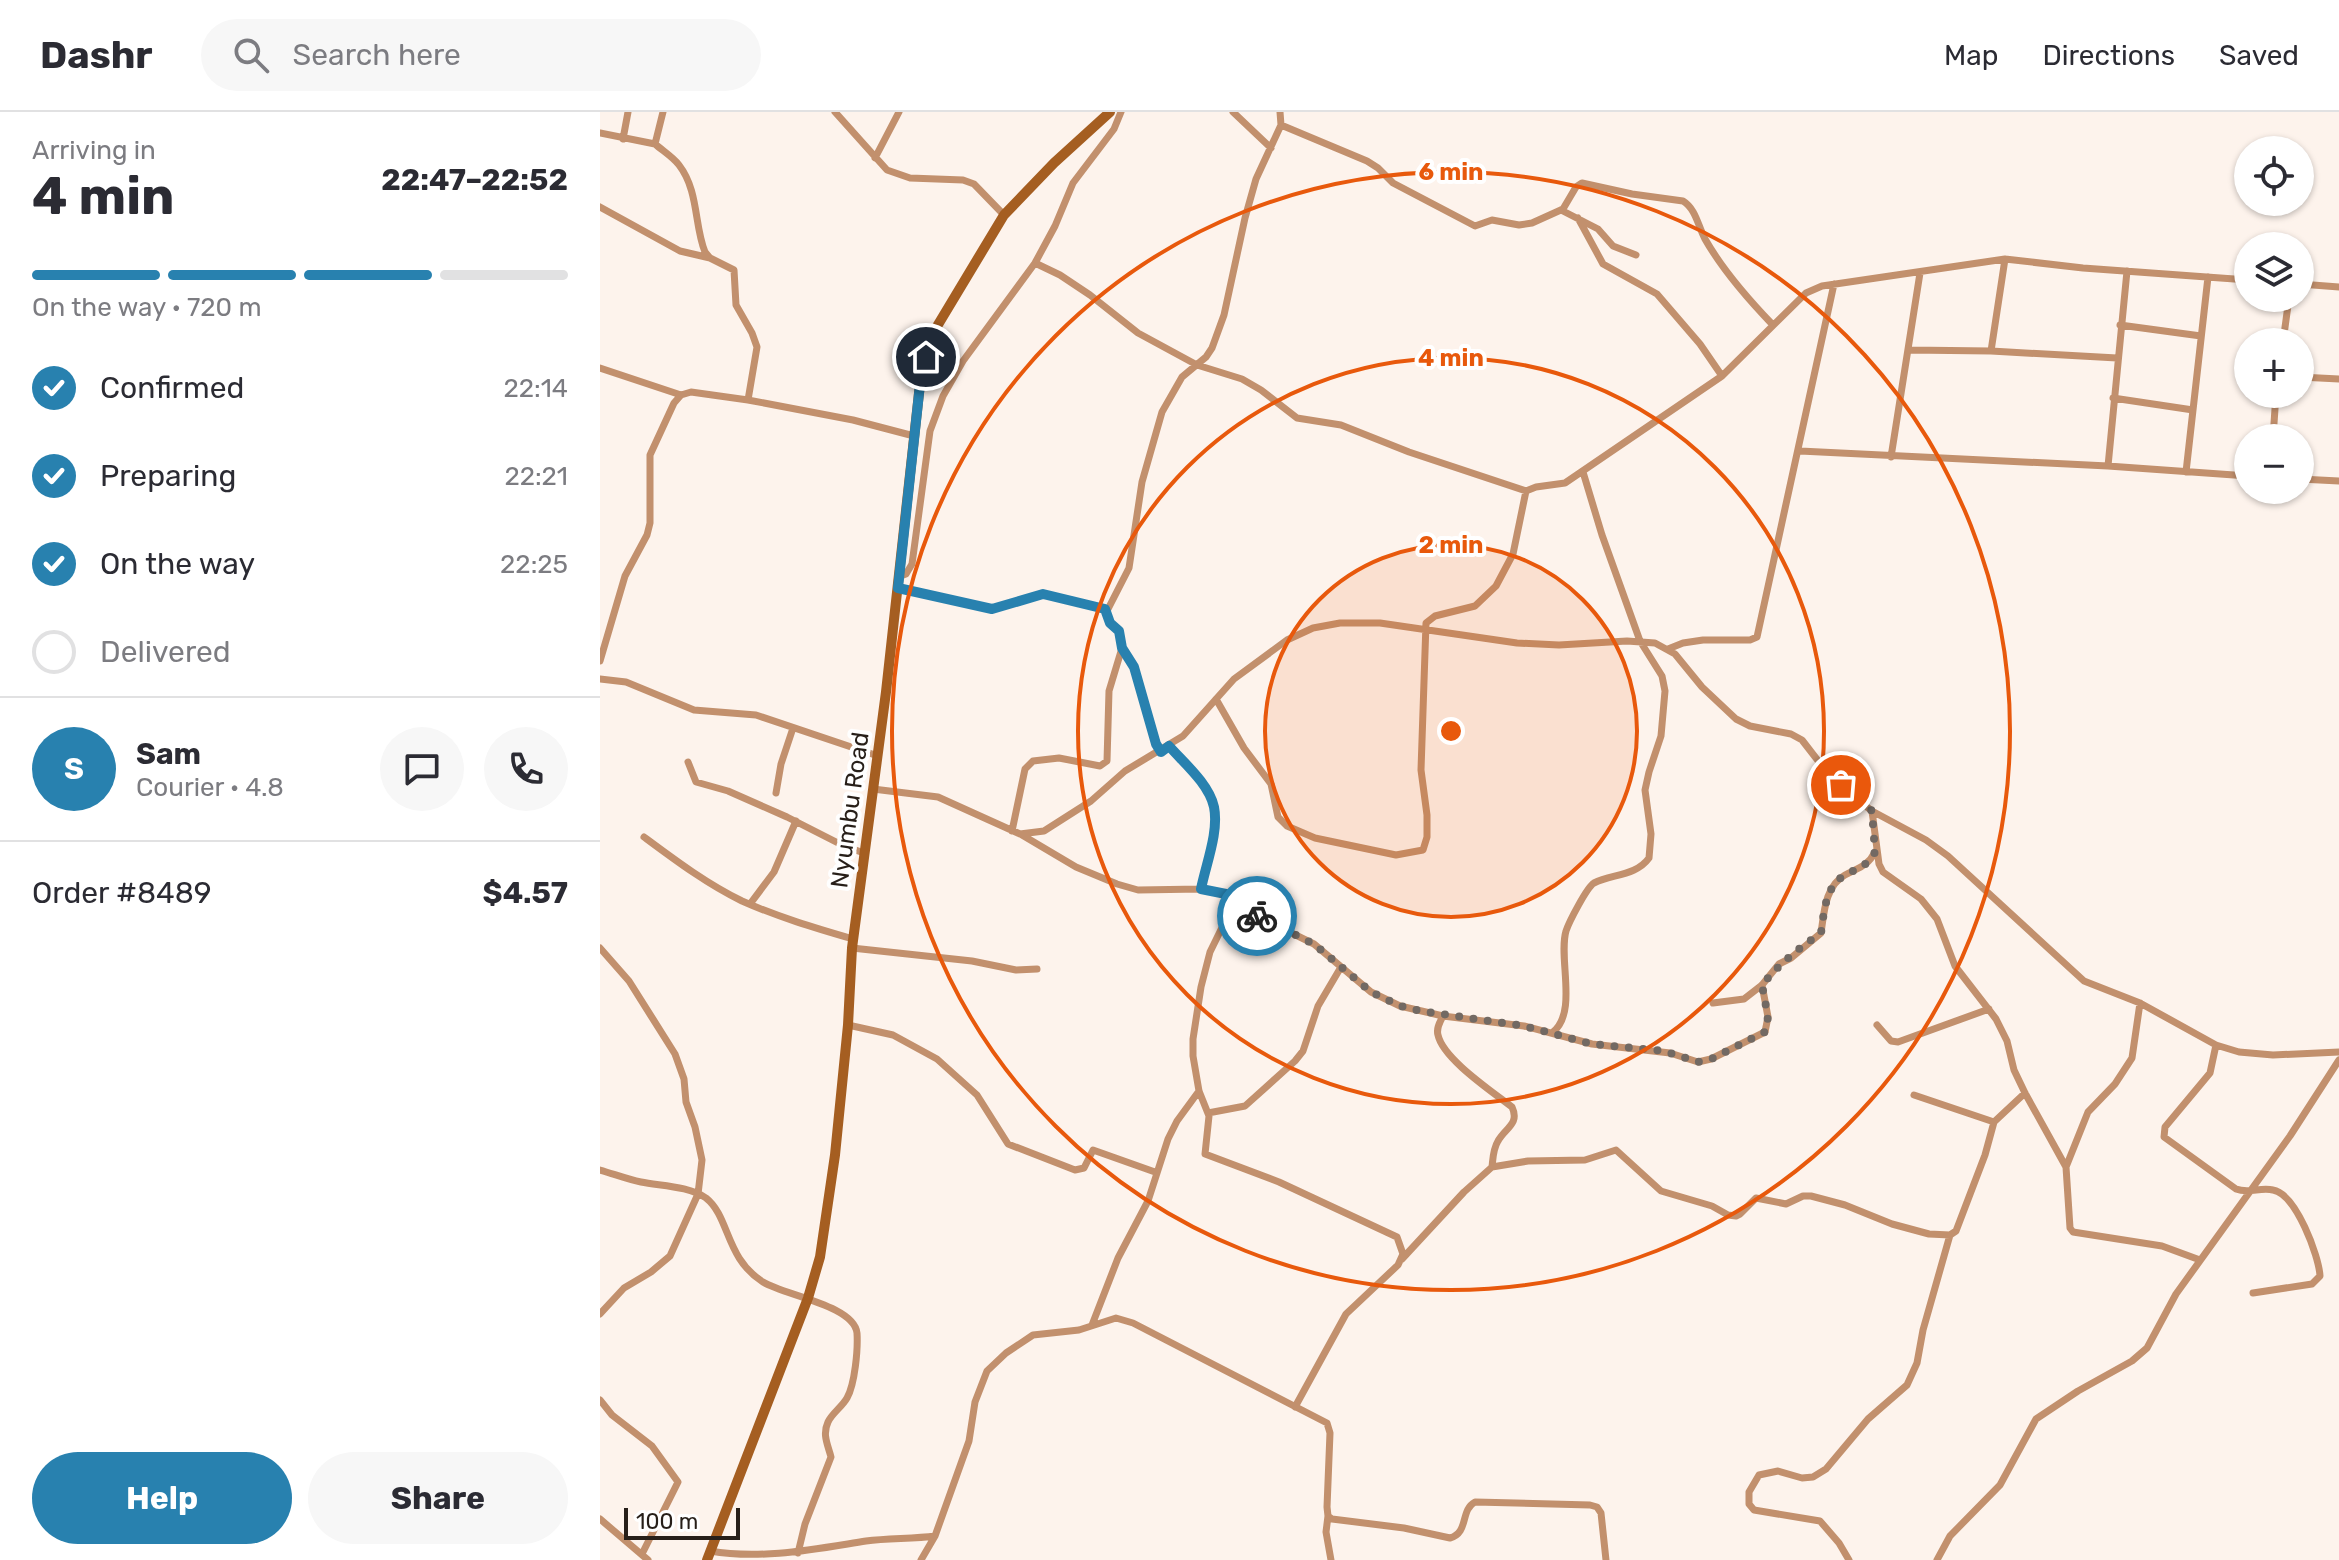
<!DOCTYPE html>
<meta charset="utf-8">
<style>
:root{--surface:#fff;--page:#f7f7f7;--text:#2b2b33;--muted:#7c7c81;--line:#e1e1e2;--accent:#2881af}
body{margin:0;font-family:Rubik,sans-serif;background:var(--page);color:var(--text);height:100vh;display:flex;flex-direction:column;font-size:30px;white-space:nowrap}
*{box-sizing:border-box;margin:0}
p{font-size:26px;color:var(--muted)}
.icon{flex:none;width:44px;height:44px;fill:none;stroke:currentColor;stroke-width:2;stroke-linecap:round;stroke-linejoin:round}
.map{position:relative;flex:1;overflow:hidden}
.drawer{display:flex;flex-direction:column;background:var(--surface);width:600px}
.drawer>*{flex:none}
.buttons{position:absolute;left:1634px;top:24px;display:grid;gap:16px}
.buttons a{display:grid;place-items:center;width:80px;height:80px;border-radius:50%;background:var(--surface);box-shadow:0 2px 6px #0004;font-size:40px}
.scale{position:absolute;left:24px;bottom:20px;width:116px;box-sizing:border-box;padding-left:8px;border:4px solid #271f19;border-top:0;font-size:22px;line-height:28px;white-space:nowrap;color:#271f19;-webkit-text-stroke:6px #fff;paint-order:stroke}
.pin{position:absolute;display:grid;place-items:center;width:68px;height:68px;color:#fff;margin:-34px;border:4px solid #fff;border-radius:50%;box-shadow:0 2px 8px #0007}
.courier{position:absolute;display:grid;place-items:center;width:80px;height:80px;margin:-40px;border:6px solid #2881af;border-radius:50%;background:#fff;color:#222;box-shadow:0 2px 10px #0007}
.overview em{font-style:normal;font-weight:700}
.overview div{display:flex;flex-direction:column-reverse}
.overview{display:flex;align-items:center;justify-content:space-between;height:136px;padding:0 32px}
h1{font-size:52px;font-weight:700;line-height:60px}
.bar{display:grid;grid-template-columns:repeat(4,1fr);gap:12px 8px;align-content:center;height:96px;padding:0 32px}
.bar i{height:10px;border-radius:6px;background:var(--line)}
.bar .current{background:var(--accent)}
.bar p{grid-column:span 4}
.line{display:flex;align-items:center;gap:20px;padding:0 32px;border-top:2px solid var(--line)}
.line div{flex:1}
.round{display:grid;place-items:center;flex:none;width:84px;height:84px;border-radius:42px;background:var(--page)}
ol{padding:0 32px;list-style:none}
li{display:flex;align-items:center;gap:24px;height:88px}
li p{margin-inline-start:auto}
li .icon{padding:8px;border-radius:50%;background:var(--accent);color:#fff;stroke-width:4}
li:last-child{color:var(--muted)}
li i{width:44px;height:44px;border:4px solid var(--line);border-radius:50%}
.action{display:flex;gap:16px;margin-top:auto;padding:16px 32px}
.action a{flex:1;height:92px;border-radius:48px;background:var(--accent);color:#fff;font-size:32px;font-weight:700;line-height:92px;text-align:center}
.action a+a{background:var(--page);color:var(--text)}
header{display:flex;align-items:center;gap:48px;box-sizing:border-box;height:112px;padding:0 40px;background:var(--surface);border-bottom:2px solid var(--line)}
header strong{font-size:38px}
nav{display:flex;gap:44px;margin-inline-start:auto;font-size:28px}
.search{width:560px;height:72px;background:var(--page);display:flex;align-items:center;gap:20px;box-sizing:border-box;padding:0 28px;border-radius:44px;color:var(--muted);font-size:30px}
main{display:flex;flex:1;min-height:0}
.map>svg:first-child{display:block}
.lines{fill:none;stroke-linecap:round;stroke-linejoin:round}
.street{stroke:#c2906d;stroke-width:7}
.secondary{stroke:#a55e21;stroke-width:10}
.done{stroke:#726963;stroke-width:8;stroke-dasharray:0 14.4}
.route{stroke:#2881af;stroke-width:10}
.ring{fill:none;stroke:#e8590c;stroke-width:4}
.labels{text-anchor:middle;stroke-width:8;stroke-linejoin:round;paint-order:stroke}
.street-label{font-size:24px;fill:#271f19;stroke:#fff}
.centre{fill:#e8590c;stroke:#fff;stroke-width:4}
.ring-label{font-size:24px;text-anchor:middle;font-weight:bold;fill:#e8590c;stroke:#fff;stroke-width:8;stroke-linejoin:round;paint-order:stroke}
</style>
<header>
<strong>Dashr</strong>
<div class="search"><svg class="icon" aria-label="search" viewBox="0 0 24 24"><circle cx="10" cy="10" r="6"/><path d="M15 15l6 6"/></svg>Search here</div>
<nav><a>Map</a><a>Directions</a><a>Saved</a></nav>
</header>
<main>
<section class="drawer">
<div class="overview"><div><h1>4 min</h1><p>Arriving in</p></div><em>22:47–22:52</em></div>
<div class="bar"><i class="current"></i><i class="current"></i><i class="current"></i><i></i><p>On the way · 720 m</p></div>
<ol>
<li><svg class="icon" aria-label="check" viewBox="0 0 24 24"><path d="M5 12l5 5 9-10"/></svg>Confirmed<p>22:14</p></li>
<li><svg class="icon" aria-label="check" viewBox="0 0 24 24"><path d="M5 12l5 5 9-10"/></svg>Preparing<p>22:21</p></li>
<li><svg class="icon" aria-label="check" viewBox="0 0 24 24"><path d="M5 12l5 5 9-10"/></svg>On the way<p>22:25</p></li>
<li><i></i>Delivered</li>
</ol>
<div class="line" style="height:144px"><b class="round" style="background:var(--accent);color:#fff">S</b><div><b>Sam</b><p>Courier · 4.8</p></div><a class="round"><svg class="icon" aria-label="chat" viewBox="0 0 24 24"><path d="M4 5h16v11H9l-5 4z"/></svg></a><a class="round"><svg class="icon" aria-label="phone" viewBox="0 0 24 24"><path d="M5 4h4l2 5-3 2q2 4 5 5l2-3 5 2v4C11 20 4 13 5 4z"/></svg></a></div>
<div class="line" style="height:104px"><div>Order #8489</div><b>$4.57</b></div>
<div class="action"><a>Help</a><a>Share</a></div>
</section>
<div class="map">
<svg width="1739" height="1448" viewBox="0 0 1739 1448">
<rect width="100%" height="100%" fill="#fdf3ec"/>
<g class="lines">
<!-- street -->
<path class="street" d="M63 0 55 32C63 39 73 45 79 53 99 79 94 113 105 140L110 146 134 158 136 193 152 221 157 235 148 288
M235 0 287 58 310 66 363 68 374 72 404 103
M633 0 671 36
M681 13 767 49 778 56 793 71 875 114 892 108 919 113 932 111 963 97 976 75 982 71 1032 82 1083 89C1096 97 1098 114 1105 127 1122 157 1148 187 1172 212
M0 21 55 32
M23 27 28 0
M275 46 299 0
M0 95 80 139 110 146
M961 98 998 117 1013 134 1036 143
M978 106 1003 152 1057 182 1100 232 1122 264
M435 151 460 163 490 183 538 221 597 253 642 267 661 278 697 306 741 313 809 340 926 379
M1700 172 1739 175
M1520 213 1601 224
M1683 230 1689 186
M1309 238 1391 239 1517 246
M1391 239 1405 147
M0 256 81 283
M1700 265 1739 267
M1513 286 1593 298
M1673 326 1676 282
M1200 339 1508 354 1648 364
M1291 345 1320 161
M1508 354 1527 159
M1586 360 1608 165
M1700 367 1739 369
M298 465 306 462 312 452 330 319 343 284 363 249 435 151 455 114 473 71 514 17 521 0
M298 476 392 497 443 482 505 497 510 511 519 519 522 536 534 555 556 632 561 640
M507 499 529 456 542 370 562 300 582 265 606 245 612 236 624 203 645 106 656 67 681 13 680 0
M1068 537 1083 531 1103 528H1150L1157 525 1234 172
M0 549 25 464 47 423 50 411V343L74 291 81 283 91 280 148 288 253 308 314 324
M0 567 26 570 94 598 156 603 278 644
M616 587 644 636 671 672 678 705 687 714 715 726 796 743 823 738 827 725V703L821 658 826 511 835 504 875 494 896 474 913 442 926 379 936 375 965 371 1122 264 1206 181 1222 174 1405 147 1483 156 1648 168
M569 634C584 651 609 672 614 695 619 720 606 752 601 777
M88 650 96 670 128 679 187 705 244 734 264 741
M273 677 338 685 420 722 444 719 491 689 525 659 583 624 634 567 687 528 713 516 740 511H780L917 531 959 533 1027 529 1055 531 1075 542 1102 575 1136 607 1150 614 1191 622 1202 628 1226 659 1257 687 1272 699 1326 728 1348 744 1484 869 1540 891 1616 933 1639 940 1673 943 1739 940
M176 681 181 652 193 616
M1272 699 1279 752 1283 760 1321 787 1337 807 1355 854 1396 907 1407 929 1414 958 1425 981 1466 1055 1470 1116 1473 1120 1562 1134 1600 1148
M412 719 425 657 433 649 459 646 500 654 507 649 509 579 522 536
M422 723 476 755 517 772 538 778 601 777 626 782 661 806 714 832 771 880 800 894 843 904 924 914 992 932 1070 941 1098 950 1111 947 1165 920 1168 905 1162 873
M44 725C75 748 107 772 142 789 178 805 215 816 253 827
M636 787 610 840 601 875 593 927V944L599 979 609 1004 605 1042 679 1070 797 1125 803 1142 798 1153 746 1202 695 1295
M150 792 174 760 196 709
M0 836 29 869 75 942 84 967 86 990 95 1015 102 1048 98 1082 70 1144 51 1160 24 1176 0 1202
M252 836 372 849 416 858 437 857
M1113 891 1144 887 1162 873 1179 852 1191 846 1221 821C1224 801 1225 774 1245 763 1258 756 1268 754 1275 740
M248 913 293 923 337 947 377 983 408 1032 475 1058 484 1056 493 1038 555 1060
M1277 913 1291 929 1298 930 1389 897
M953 920C978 900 958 846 966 819 969 810 987 775 994 771 1012 762 1036 764 1049 746L1051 722 1045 678 1049 660 1061 624 1065 579 1062 564 1040 529 1002 423 983 360
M1616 933 1610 961 1565 1015 1564 1025 1636 1077C1649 1082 1660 1075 1673 1078 1696 1082 1719 1144 1720 1164L1712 1172 1653 1181
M1314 983 1394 1010
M608 1001 645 994 695 949 703 939 718 894 741 855
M892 1055 928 1049 985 1048 1016 1038 1061 1079 1112 1094 1128 1103 1136 1104 1140 1102 1156 1086 1186 1092 1203 1084H1211L1245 1093 1292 1112 1329 1122 1350 1123 1356 1119 1385 1043 1394 1010 1425 981
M1466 1055 1488 1000 1515 972 1532 946 1540 891
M0 1058C14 1062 27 1067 41 1070 61 1074 89 1074 106 1086 130 1105 125 1146 163 1170 183 1183 254 1193 257 1221 258 1237 255 1272 247 1286 242 1295 232 1301 228 1310 222 1323 228 1333 231 1345L205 1412 198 1441
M802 1147 864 1080 892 1055C893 1046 893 1037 898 1029 905 1016 920 1012 912 995 893 980 843 947 838 923 836 916 840 910 843 904
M492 1213 518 1146 548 1089 568 1027 577 1009 599 979
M0 1288 12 1303 52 1334 78 1370 42 1442
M728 1404 726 1420 731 1448
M0 1407 48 1448
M110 1439C162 1448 215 1437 266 1429 289 1426 313 1427 335 1424L369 1329 375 1290 387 1259 406 1241 433 1223 479 1218 516 1206 533 1211 727 1311 730 1321 727 1395 728 1404 732 1407 804 1416 850 1426C869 1421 860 1398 875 1390L990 1393 997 1395 1001 1401 1006 1448
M321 1448 335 1424
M1249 1448 1239 1431 1220 1409 1154 1398 1149 1392V1380L1159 1363 1178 1359 1202 1366 1213 1365 1226 1357 1268 1307 1307 1273 1317 1251 1323 1218 1350 1123
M1337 1448 1350 1424 1400 1373 1436 1307 1478 1279 1532 1249 1547 1236 1576 1182 1690 1024 1739 948"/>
<!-- secondary -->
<path class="secondary" d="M107 1448 208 1186 220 1145 235 1043 248 913 252 836 286 580 321 263 330 226 404 103 454 51 510 0"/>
</g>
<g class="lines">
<!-- done -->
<path class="done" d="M657 804 714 832 771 880 800 894 821 899 924 914 992 932 1064 939 1098 950 1111 947 1165 920 1168 905 1162 873C1179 852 1199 836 1221 821 1224 801 1225 774 1245 763 1258 756 1268 754 1275 740L1272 699 1241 673"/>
<!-- route -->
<path class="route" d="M326 245 321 263 298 476 392 497 443 482 505 497 510 511 519 519 522 536 534 555 556 632 561 640 569 634C584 651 609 672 614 695 619 720 606 752 601 777L626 782 657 804"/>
</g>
<!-- distance rings -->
<circle cx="851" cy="619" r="186" fill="#e8590c" fill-opacity=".12"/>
<g class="ring">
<circle cx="851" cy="619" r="186"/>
<circle cx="851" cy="619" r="373"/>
<circle cx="851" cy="619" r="559"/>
</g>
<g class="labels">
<!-- street labels -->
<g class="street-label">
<text transform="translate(250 698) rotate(-82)" y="8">Nyumbu Road</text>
</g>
</g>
<circle cx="851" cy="619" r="12" class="centre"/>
<g class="ring-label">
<text x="851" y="68">6 min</text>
<text x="851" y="254">4 min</text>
<text x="851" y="441">2 min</text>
</g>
</svg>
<div class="buttons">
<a><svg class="icon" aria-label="locate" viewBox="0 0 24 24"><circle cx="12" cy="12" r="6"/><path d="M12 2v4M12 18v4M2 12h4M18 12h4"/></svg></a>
<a><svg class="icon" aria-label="layers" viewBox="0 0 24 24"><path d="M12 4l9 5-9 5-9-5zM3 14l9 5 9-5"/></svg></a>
<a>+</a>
<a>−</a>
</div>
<div class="scale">100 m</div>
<div class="pin" style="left:1241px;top:673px;background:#ea580c"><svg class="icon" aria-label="bag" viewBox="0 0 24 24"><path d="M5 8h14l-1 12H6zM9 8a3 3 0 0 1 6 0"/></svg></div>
<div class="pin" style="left:326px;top:245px;background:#1f2937"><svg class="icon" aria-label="home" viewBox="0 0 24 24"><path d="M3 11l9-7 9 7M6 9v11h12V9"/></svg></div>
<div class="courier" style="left:657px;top:804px"><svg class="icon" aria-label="bike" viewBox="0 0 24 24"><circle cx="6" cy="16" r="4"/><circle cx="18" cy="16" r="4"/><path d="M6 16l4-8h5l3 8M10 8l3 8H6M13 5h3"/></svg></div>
</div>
</main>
